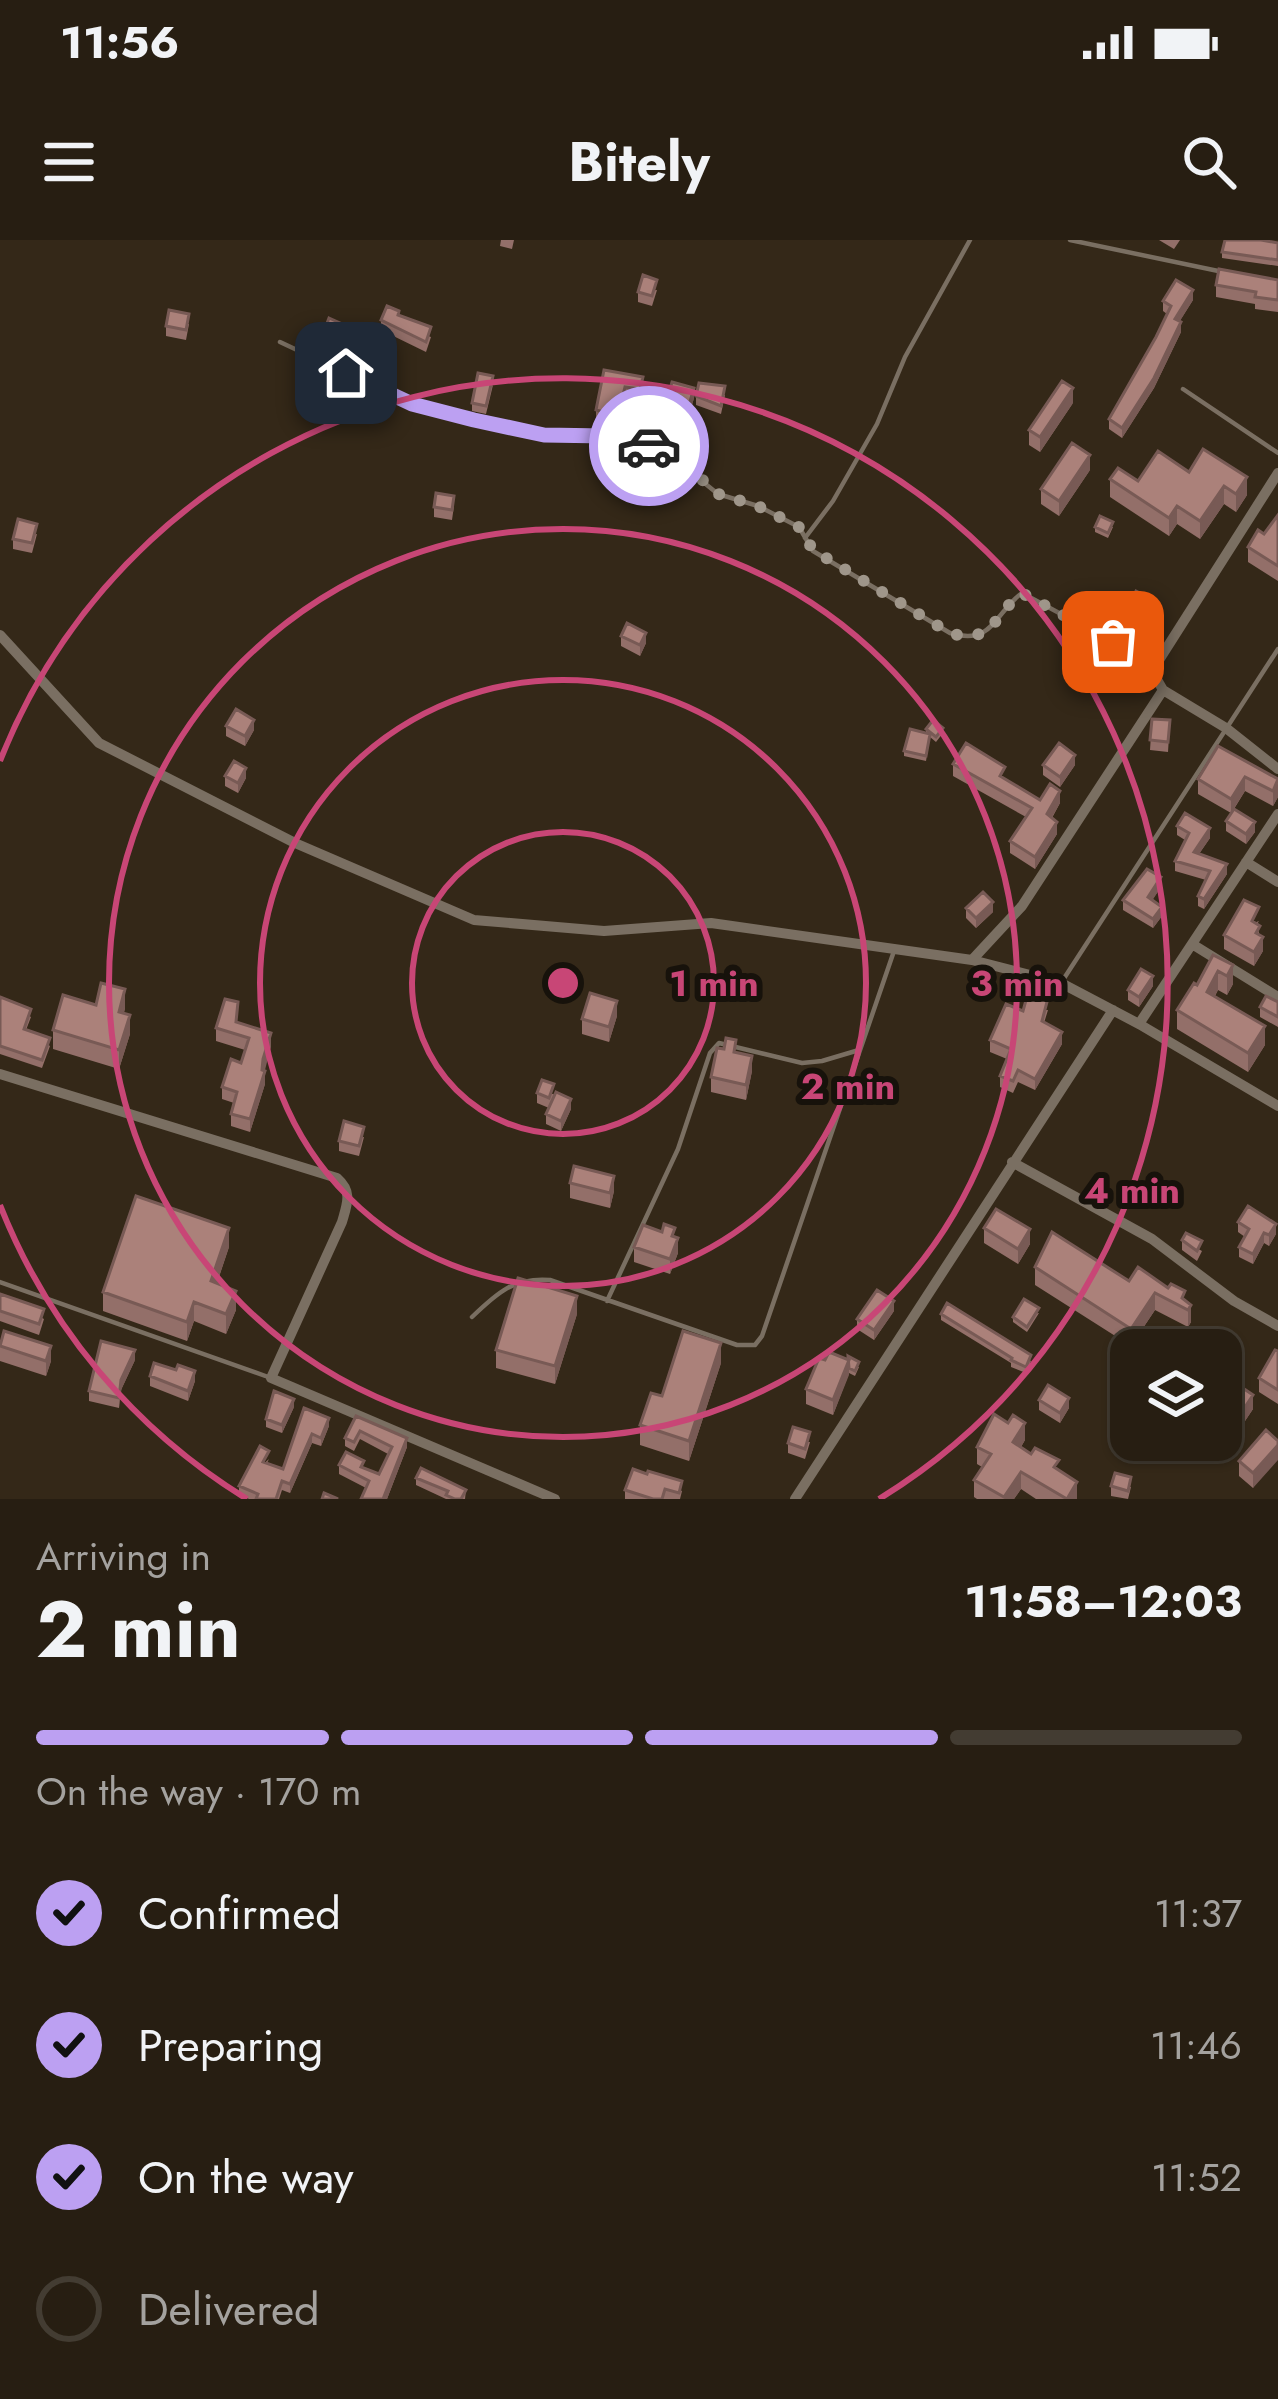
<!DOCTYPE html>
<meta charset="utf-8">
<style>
:root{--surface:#271e12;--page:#2f271b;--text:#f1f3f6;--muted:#a4a29f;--line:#433c32;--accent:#bca0f2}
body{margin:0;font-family:Jost,sans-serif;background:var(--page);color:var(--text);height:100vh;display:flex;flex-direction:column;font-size:45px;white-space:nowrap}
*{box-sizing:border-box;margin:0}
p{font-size:39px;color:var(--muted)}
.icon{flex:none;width:66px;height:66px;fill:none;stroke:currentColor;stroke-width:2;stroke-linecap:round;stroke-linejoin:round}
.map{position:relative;height:1259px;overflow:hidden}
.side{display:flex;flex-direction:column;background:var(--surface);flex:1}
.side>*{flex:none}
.tools{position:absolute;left:1110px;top:1089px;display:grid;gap:24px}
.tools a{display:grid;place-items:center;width:132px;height:132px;border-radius:24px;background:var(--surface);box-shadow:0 3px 9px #0004,0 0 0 3px var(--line);font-size:60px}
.pin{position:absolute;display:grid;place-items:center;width:102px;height:102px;color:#fff;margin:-51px;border-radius:24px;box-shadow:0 6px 18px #0006}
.courier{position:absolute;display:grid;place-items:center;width:120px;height:120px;margin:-60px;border:9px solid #bca0f2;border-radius:50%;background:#fff;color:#222;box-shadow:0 3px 15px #0007}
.head em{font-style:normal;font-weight:700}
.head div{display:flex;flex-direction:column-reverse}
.head{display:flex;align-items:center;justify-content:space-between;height:204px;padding:0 36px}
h1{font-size:78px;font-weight:700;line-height:90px}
.bar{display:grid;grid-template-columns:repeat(4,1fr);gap:18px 12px;align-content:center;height:144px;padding:0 36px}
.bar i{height:15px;border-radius:9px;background:var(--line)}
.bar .selected{background:var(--accent)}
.bar p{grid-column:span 4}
ol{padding:0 36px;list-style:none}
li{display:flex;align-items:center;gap:36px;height:132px}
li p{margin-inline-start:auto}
li .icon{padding:12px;border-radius:50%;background:var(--accent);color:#111;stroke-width:4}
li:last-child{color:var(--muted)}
li i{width:66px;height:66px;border:6px solid var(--line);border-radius:50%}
.status{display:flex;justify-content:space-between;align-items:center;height:84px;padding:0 60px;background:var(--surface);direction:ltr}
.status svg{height:33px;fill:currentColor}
header{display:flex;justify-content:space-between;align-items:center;height:156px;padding:0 36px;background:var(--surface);font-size:54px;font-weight:700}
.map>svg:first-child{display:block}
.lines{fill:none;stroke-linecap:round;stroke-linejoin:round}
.lane{stroke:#7a6f62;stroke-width:4.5}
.street{stroke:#7a6f62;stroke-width:10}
.wall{fill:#936f69}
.shaded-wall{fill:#785a55}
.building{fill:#ab817a;stroke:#785a55;stroke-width:3}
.done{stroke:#9f968a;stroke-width:12;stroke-dasharray:0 21.6}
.route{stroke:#bca0f2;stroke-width:15}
.ring{fill:none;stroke:#c84676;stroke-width:6}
.centre{fill:#c84676;stroke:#17120b;stroke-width:6}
.ring-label{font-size:36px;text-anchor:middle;font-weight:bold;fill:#c84676;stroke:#17120b;stroke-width:12;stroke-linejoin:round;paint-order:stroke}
</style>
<div class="status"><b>11:56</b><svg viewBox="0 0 49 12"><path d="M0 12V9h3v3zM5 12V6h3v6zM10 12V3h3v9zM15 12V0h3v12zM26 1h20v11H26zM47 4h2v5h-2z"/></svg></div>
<header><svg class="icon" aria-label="menu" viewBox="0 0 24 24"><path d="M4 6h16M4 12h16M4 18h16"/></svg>Bitely<svg class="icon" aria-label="search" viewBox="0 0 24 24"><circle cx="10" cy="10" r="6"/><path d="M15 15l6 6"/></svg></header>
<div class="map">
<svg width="1278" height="1259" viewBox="0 0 1278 1259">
<rect width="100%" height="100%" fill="#342818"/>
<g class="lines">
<!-- lane -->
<path class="lane" d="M1070 0 1223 32
M280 102 412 164 544 195 606 196 661 208 718 254 758 266 799 287 813 311 950 393C994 406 994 373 1022 353L1113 402 1151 430
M1183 149 1278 213
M805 298 833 261 877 184 905 117 970 0
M1061 743 1278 409
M0 1042 271 1138
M607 1061 678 909 710 813 719 803 802 823 822 821 859 810
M472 1077C497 1053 514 1037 550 1040L737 1105H755L762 1096 894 711"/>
<!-- street -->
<path class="street" d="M1278 233 1152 431 1163 450 1226 488 1278 529
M0 395 99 503 295 603 474 680 604 691 711 683 972 720 1061 743 1139 784 1278 866
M1246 622 1278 642
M1192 704 1278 757
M972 720 1022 666 1163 450
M1139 784 1278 574
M0 834 337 938C353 952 347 964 342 982L271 1138 555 1259
M1012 922 1152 999 1234 1061 1278 1086
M795 1259 1113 770"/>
</g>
<!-- wall -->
<path class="wall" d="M501 0H514L512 9 500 6Z
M1159 0H1180L1174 9Z
M1278 3V26L1222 18V12Z
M1278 40V72L1255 69V64L1216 57V45Z
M657 50 652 66 638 62V52Z
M1193 60 1179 82 1181 92 1154 148 1122 198 1109 189V179L1156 97 1167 74 1163 71V61Z
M381 80 431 97 426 112 381 90Z
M189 84 186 100 166 96V86Z
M349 96 341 113 337 112 333 119 319 113V104Z
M604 130 643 147 640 160 625 157 618 186 596 180V170Z
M493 145 486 174 472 171V163Z
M725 155 721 174 696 165V156Z
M694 158 686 186 664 179V169Z
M1073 163 1040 212 1029 205V190Z
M1090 230 1059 276 1041 264V249Z
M1189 232 1247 255 1236 272 1224 264 1200 299 1177 284 1169 296 1110 257V239L1138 241Z
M454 266 452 280 434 277V267Z
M1278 275V341L1248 322V307L1264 294Z
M1095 287H1113L1108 298 1095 292Z
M37 294 32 313 13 309V299Z
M1157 377 1140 410 1119 398V383Z
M621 396 646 403 640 416 621 406Z
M1152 479 1170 480 1168 512 1150 510Z
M226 486 254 490 245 506 226 496Z
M926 489 943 493 936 502 930 497 926 521 904 516V511L926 493Z
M1218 506 1278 539V557L1273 566 1245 551 1234 569 1255 592 1246 604 1226 591V581L1231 573 1198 554V539Z
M953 524 1005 539 1040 560 1060 563 1052 578 1057 594 1035 629 1010 613V601L1026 577 953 536Z
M1043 525H1075L1060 547 1043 535Z
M225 536 246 538 238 553 225 546Z
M1177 586 1210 598 1199 614 1227 634 1204 669 1198 666V656L1206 640 1175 631V621L1185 600 1177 595Z
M1161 647 1152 660 1162 676 1153 688 1123 670V660Z
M966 668 993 672 976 688 966 678Z
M1259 681 1257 684 1263 711 1254 726 1224 709V695Z
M1213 715 1233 744 1227 755 1218 750 1215 756 1265 805 1248 832 1177 789V770L1197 745Z
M1153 746 1139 767 1128 760V750Z
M0 757 31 777 26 790 50 806 42 828 0 814Z
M1278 762V787L1260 777V767Z
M96 765 125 768 124 773 130 794 119 829 53 809V790Z
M1048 770 1044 783 1062 804 1035 850 1018 842 1013 853 1000 847V836L1007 819 990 812V800L1023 771Z
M617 776 609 802 582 794V779Z
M237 782 271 806 264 830 265 844 250 892 231 886V874L234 863 222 859V847L241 823 245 810 216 801V788Z
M736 813 752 831 746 860 711 852V837Z
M537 853 554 854 550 866 571 869 561 891 546 884V874L549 868 537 863Z
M364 897 359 916 339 911V901Z
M570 943 614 951 610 968 570 958Z
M1238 982 1276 994 1269 1006 1264 1003 1253 1024 1239 1017V1007L1245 997 1238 992Z
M984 988 1030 1004 1018 1024 984 1003Z
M675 997 678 1013 670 1034 634 1022V1007Z
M1182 1000 1202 1011 1197 1021 1182 1010Z
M229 1007 217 1043 236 1070 226 1094 194 1081 187 1101 103 1071V1052Z
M1035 1027 1129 1041 1185 1060 1191 1065V1082L1188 1087 1155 1070 1131 1106 1035 1045Z
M0 1054 44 1079 39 1095 0 1081Z
M894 1071 874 1100 857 1089V1079Z
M1039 1073 1027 1092 1013 1082V1077Z
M577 1074 555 1144 496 1128V1110Z
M941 1074 1031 1121 1026 1133 1011 1127V1123L941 1080Z
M0 1106 51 1121 46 1136 0 1121Z
M1278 1111V1164L1259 1152V1138Z
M819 1118 859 1127 855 1136 849 1133 833 1175 806 1164V1149Z
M135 1120 121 1150 119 1168 89 1161V1151Z
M721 1123 689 1221 640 1205V1185L662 1156Z
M176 1130 195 1141 188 1161 150 1146V1136Z
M1221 1147 1253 1169 1243 1184 1229 1174Z
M1039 1160 1069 1168 1060 1183 1039 1170Z
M294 1167 282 1193 266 1187V1179Z
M304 1168 329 1186 321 1206 312 1203 290 1253 282 1250 279 1259H249L239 1254V1246L269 1219 267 1223 283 1229Z
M356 1176 407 1207 387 1259H361L366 1248 339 1234V1225L379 1234 388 1214 360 1199 354 1211 345 1206V1198Z
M1008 1183 1025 1200 1021 1207 1059 1230 1077 1259H1036L1021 1249 1014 1259H977L974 1257V1240L982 1227 977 1224V1207Z
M1278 1201 1253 1248 1239 1236V1221Z
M810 1202 805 1219 788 1213V1203Z
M647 1234 682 1251 680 1259H625V1250Z
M416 1238 466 1250 465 1259H446L416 1245Z
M1111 1246 1131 1247 1128 1259 1111 1256Z"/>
<!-- shaded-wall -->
<path class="shaded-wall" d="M1193 50V60L1175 89V79Z
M1181 82V92L1154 148 1122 198V188Z
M349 87V96L341 113V105Z
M694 148V158L686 186V175Z
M1073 148V163L1040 212V197Z
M1090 215V230L1059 276V261Z
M1247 237V255L1236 272V254Z
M1224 246V264L1200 299V281Z
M1177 266V284L1169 296V278Z
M1157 362V377L1140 410V395Z
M646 393V403L640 416V405Z
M254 480V490L245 506V496Z
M1075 515V525L1060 547V537Z
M246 528V538L238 553V543Z
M1245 537V551L1231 573V559Z
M1278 543V557L1273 566V551Z
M1060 551V563L1047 586V574Z
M1057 582V594L1035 629V617Z
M1255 582V592L1246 604V594Z
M1210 588V598L1194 621V612Z
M1227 624V634L1204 669V659Z
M1161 637V647L1148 667V657Z
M993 662V672L976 688V678Z
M1162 667V676L1153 688V679Z
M1263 697V711L1254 726V712Z
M1233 725V744L1227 755V736Z
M1218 731V750L1207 770V752Z
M1153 736V746L1139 767V757Z
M125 749V768L119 791V772Z
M617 761V776L609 802V787Z
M130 775V794L119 829V810Z
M1265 786V805L1248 832V813Z
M1062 792V804L1035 850V839Z
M271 793V806L262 842 263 819Z
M752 816V831L746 860V845Z
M265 831V844L250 892V879Z
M571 859V869L561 891V881Z
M614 936V951L610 968V953Z
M1276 984V994L1269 1006V995Z
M229 988V1007L211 1060V1041Z
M1030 989V1004L1018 1024V1009Z
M1264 993V1003L1253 1024V1014Z
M678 998V1013L670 1034V1019Z
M236 1051V1070L226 1094V1074Z
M1155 1053V1070L1131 1106V1089Z
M577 1056V1074L555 1144V1126Z
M894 1061V1071L874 1100V1090Z
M194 1062V1081L187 1101V1082Z
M1191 1065V1082L1188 1087V1070Z
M721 1103V1123L689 1221V1201Z
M51 1106V1121L46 1136V1121Z
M135 1110V1120L121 1150 119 1168 121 1140Z
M849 1120V1135L833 1175V1160Z
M195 1131V1141L188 1161V1151Z
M1253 1155V1169L1243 1184V1170Z
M1069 1158V1168L1060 1183V1173Z
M294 1159V1167L282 1193V1185Z
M1229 1161V1174L1221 1186V1172Z
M329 1178V1186L321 1206V1198Z
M1025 1183V1200L1013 1220V1202Z
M312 1194V1203L290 1253V1244Z
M407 1198V1207L387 1259H383Z
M1278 1205V1220L1253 1248V1233Z
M1021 1232V1249L1014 1259H1004Z
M1077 1242V1259H1067Z"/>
<!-- building -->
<path class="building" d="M1225 0H1261L1278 3V20L1222 12Z
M1219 29 1278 40V60L1255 57 1256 52 1216 45Z
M643 35 657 40 652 56 638 52Z
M1176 40 1193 50 1175 79 1181 82 1154 138 1122 188 1109 179 1156 97 1171 66 1163 61Z
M387 66 399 71 398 75 431 87 426 102 381 80Z
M169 70 189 74 186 90 166 86Z
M329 78 349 87 341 105 337 103 333 110 319 104Z
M604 130 643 137 640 149 625 147 618 176 596 170Z
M478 133 493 136 486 166 472 163Z
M1062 141 1073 148 1040 197 1029 190Z
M672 142 694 148 686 175 664 169Z
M699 143 725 146 721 166 696 156Z
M1072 203 1090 215 1059 261 1041 249Z
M1203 209 1247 237 1236 254 1224 246 1200 281 1177 266 1169 278 1110 239 1118 228 1138 241 1158 211 1189 232Z
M436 253 454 256 452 270 434 267Z
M1278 275V326L1248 307 1258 290 1264 294Z
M1100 276 1113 282 1108 293 1095 287Z
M18 279 37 284 32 303 13 299Z
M1136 351 1157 362 1140 395 1119 383Z
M627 383 646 393 640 405 621 396Z
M236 469 254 480 245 496 226 486Z
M1152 479 1170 480 1168 502 1150 500Z
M933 480 943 488 936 497 926 489Z
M910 489 930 494 926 516 904 511Z
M966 503 1005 527 1000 536 1040 560 1050 544 1060 551 1047 574 1057 582 1035 617 1010 601 1032 568 953 524Z
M1059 503 1075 515 1060 537 1043 525Z
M1218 506 1278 539 1273 551 1245 537 1231 559 1198 539Z
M234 521 246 528 238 543 225 536Z
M1234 569 1255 582 1246 594 1226 581Z
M1185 573 1210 588 1194 612 1227 624 1204 659 1198 656 1210 631 1175 621 1189 593 1177 586Z
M1147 629 1161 637 1148 657 1162 667 1153 679 1123 660Z
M983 652 993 662 976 678 966 668Z
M1244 660 1259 667 1252 681 1260 686 1256 693 1263 697 1254 712 1224 695Z
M1213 715 1233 725 1227 736 1218 731 1207 752 1265 786 1248 813 1177 770 1194 743 1197 745Z
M1141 729 1153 736 1139 757 1128 750Z
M101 743 125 749 119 772 130 775 119 810 53 790 63 755 96 765Z
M590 753 617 761 609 787 582 779Z
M1028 753 1048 758 1042 781 1062 792 1035 839 1018 830 1013 841 1000 836 1011 809 990 800 1006 764 1023 771Z
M1266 756 1278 762V777L1260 767Z
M0 757 31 769 24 789 50 798 42 820 0 806Z
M225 759 238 762 236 782 271 793 263 819 262 830 265 831 250 879 231 874 237 852 222 847 231 819 241 823 249 798 216 788Z
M726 798 736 800 734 812 752 816 746 845 711 837 717 808 724 809Z
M542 840 554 844 549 858 537 853Z
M556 852 571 859 561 881 546 874Z
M344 881 364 887 359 906 339 901Z
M574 926 614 936 610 953 570 943Z
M136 956 229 988 211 1041 236 1051 226 1074 194 1062 187 1082 103 1052Z
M1248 966 1276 984 1269 995 1264 993 1253 1014 1239 1007 1249 989 1238 982Z
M996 969 1030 989 1018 1009 984 988Z
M664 984 675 988 672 996 678 998 670 1019 634 1007 643 985 662 992Z
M1052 992 1129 1041 1138 1027 1168 1048 1171 1044 1185 1051 1182 1058 1191 1065 1188 1070 1155 1053 1131 1089 1035 1027Z
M1186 993 1202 1001 1197 1011 1182 1000Z
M518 1038 577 1056 555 1126 496 1110Z
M877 1050 894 1061 874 1090 857 1079Z
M0 1054 44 1069 39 1084 0 1071Z
M1024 1059 1039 1068 1027 1087 1013 1077Z
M947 1063 1031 1115 1026 1127 1011 1120 1012 1118 941 1074Z
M4 1091 51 1106 46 1121 0 1106Z
M683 1091 721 1103 689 1201 640 1185 651 1153 662 1156Z
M101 1101 135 1110 121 1140 119 1158 89 1151Z
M1275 1110 1278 1111V1150L1259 1138Z
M829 1112 849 1120 833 1160 806 1149 819 1118 825 1120Z
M848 1116 859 1122 855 1131 849 1128Z
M154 1123 176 1130 178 1125 195 1131 188 1151 150 1136Z
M1228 1138 1253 1155 1243 1170 1229 1161 1221 1172V1147Z
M1048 1145 1069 1158 1060 1173 1039 1160Z
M274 1151 294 1159 282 1185 266 1179Z
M304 1168 329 1178 321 1198 312 1194 290 1244 282 1241 276 1259H256L258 1254 239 1246 260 1206 269 1211 263 1222 283 1229Z
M994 1174 1008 1183 1013 1175 1025 1183 1013 1202 1031 1214 1035 1208 1059 1220 1054 1227 1077 1242 1067 1259 1021 1232 1004 1257 974 1240 991 1214 977 1207Z
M356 1176 407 1198 383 1259H361L369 1241 339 1225 346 1212 364 1221 361 1227 379 1234 392 1207 360 1191 354 1202 345 1198Z
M793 1187 810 1192 805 1209 788 1203Z
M1266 1190 1278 1201V1205L1253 1233 1239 1221Z
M421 1228 466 1250 461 1259H455L446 1255 448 1251 416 1238Z
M633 1229 647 1234 648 1231 682 1241 679 1253 665 1249 662 1259H653L625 1250Z
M1115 1233 1131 1237 1128 1251 1111 1246Z
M324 1253 338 1259H322Z"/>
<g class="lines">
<!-- done -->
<path class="done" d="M649 206 678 218 718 254 758 266 799 287 813 310 950 393C994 406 994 373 1022 353L1113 402"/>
<!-- route -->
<path class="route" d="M346 133 412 164 474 180 544 195 606 196 649 206"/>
</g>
<!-- distance rings -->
<g class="ring">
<circle cx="563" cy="743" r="151"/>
<circle cx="563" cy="743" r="303"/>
<circle cx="563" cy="743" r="454"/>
<path d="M247 1259A605 605 0 0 1 0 965M0 521A605 605 0 1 1 879 1259"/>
</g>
<circle cx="563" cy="743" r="18" class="centre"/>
<g class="ring-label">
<text x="714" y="756">1 min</text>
<text x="1017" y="756">3 min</text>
<text x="848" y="859">2 min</text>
<text x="1132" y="963">4 min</text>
</g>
</svg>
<div class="tools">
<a><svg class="icon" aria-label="layers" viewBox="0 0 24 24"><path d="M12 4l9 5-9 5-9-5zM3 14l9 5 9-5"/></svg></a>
</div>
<div class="pin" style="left:1113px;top:402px;background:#ea580c"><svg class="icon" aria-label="bag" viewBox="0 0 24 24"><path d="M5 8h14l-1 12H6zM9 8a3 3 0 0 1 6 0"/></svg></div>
<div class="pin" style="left:346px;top:133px;background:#1f2937"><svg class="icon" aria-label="home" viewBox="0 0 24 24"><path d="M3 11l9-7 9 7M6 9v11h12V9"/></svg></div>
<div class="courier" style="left:649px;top:206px"><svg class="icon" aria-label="car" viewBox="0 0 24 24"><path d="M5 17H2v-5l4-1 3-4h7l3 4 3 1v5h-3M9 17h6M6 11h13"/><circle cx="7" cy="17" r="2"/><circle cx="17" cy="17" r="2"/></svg></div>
</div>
<section class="side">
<div class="head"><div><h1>2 min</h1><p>Arriving in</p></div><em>11:58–12:03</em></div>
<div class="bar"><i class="selected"></i><i class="selected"></i><i class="selected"></i><i></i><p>On the way · 170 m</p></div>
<ol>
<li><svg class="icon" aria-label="check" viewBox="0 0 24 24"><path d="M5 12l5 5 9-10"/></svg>Confirmed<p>11:37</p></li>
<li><svg class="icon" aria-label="check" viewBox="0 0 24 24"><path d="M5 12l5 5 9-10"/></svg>Preparing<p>11:46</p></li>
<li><svg class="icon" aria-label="check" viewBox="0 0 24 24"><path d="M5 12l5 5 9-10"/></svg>On the way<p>11:52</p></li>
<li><i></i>Delivered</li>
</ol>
</section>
